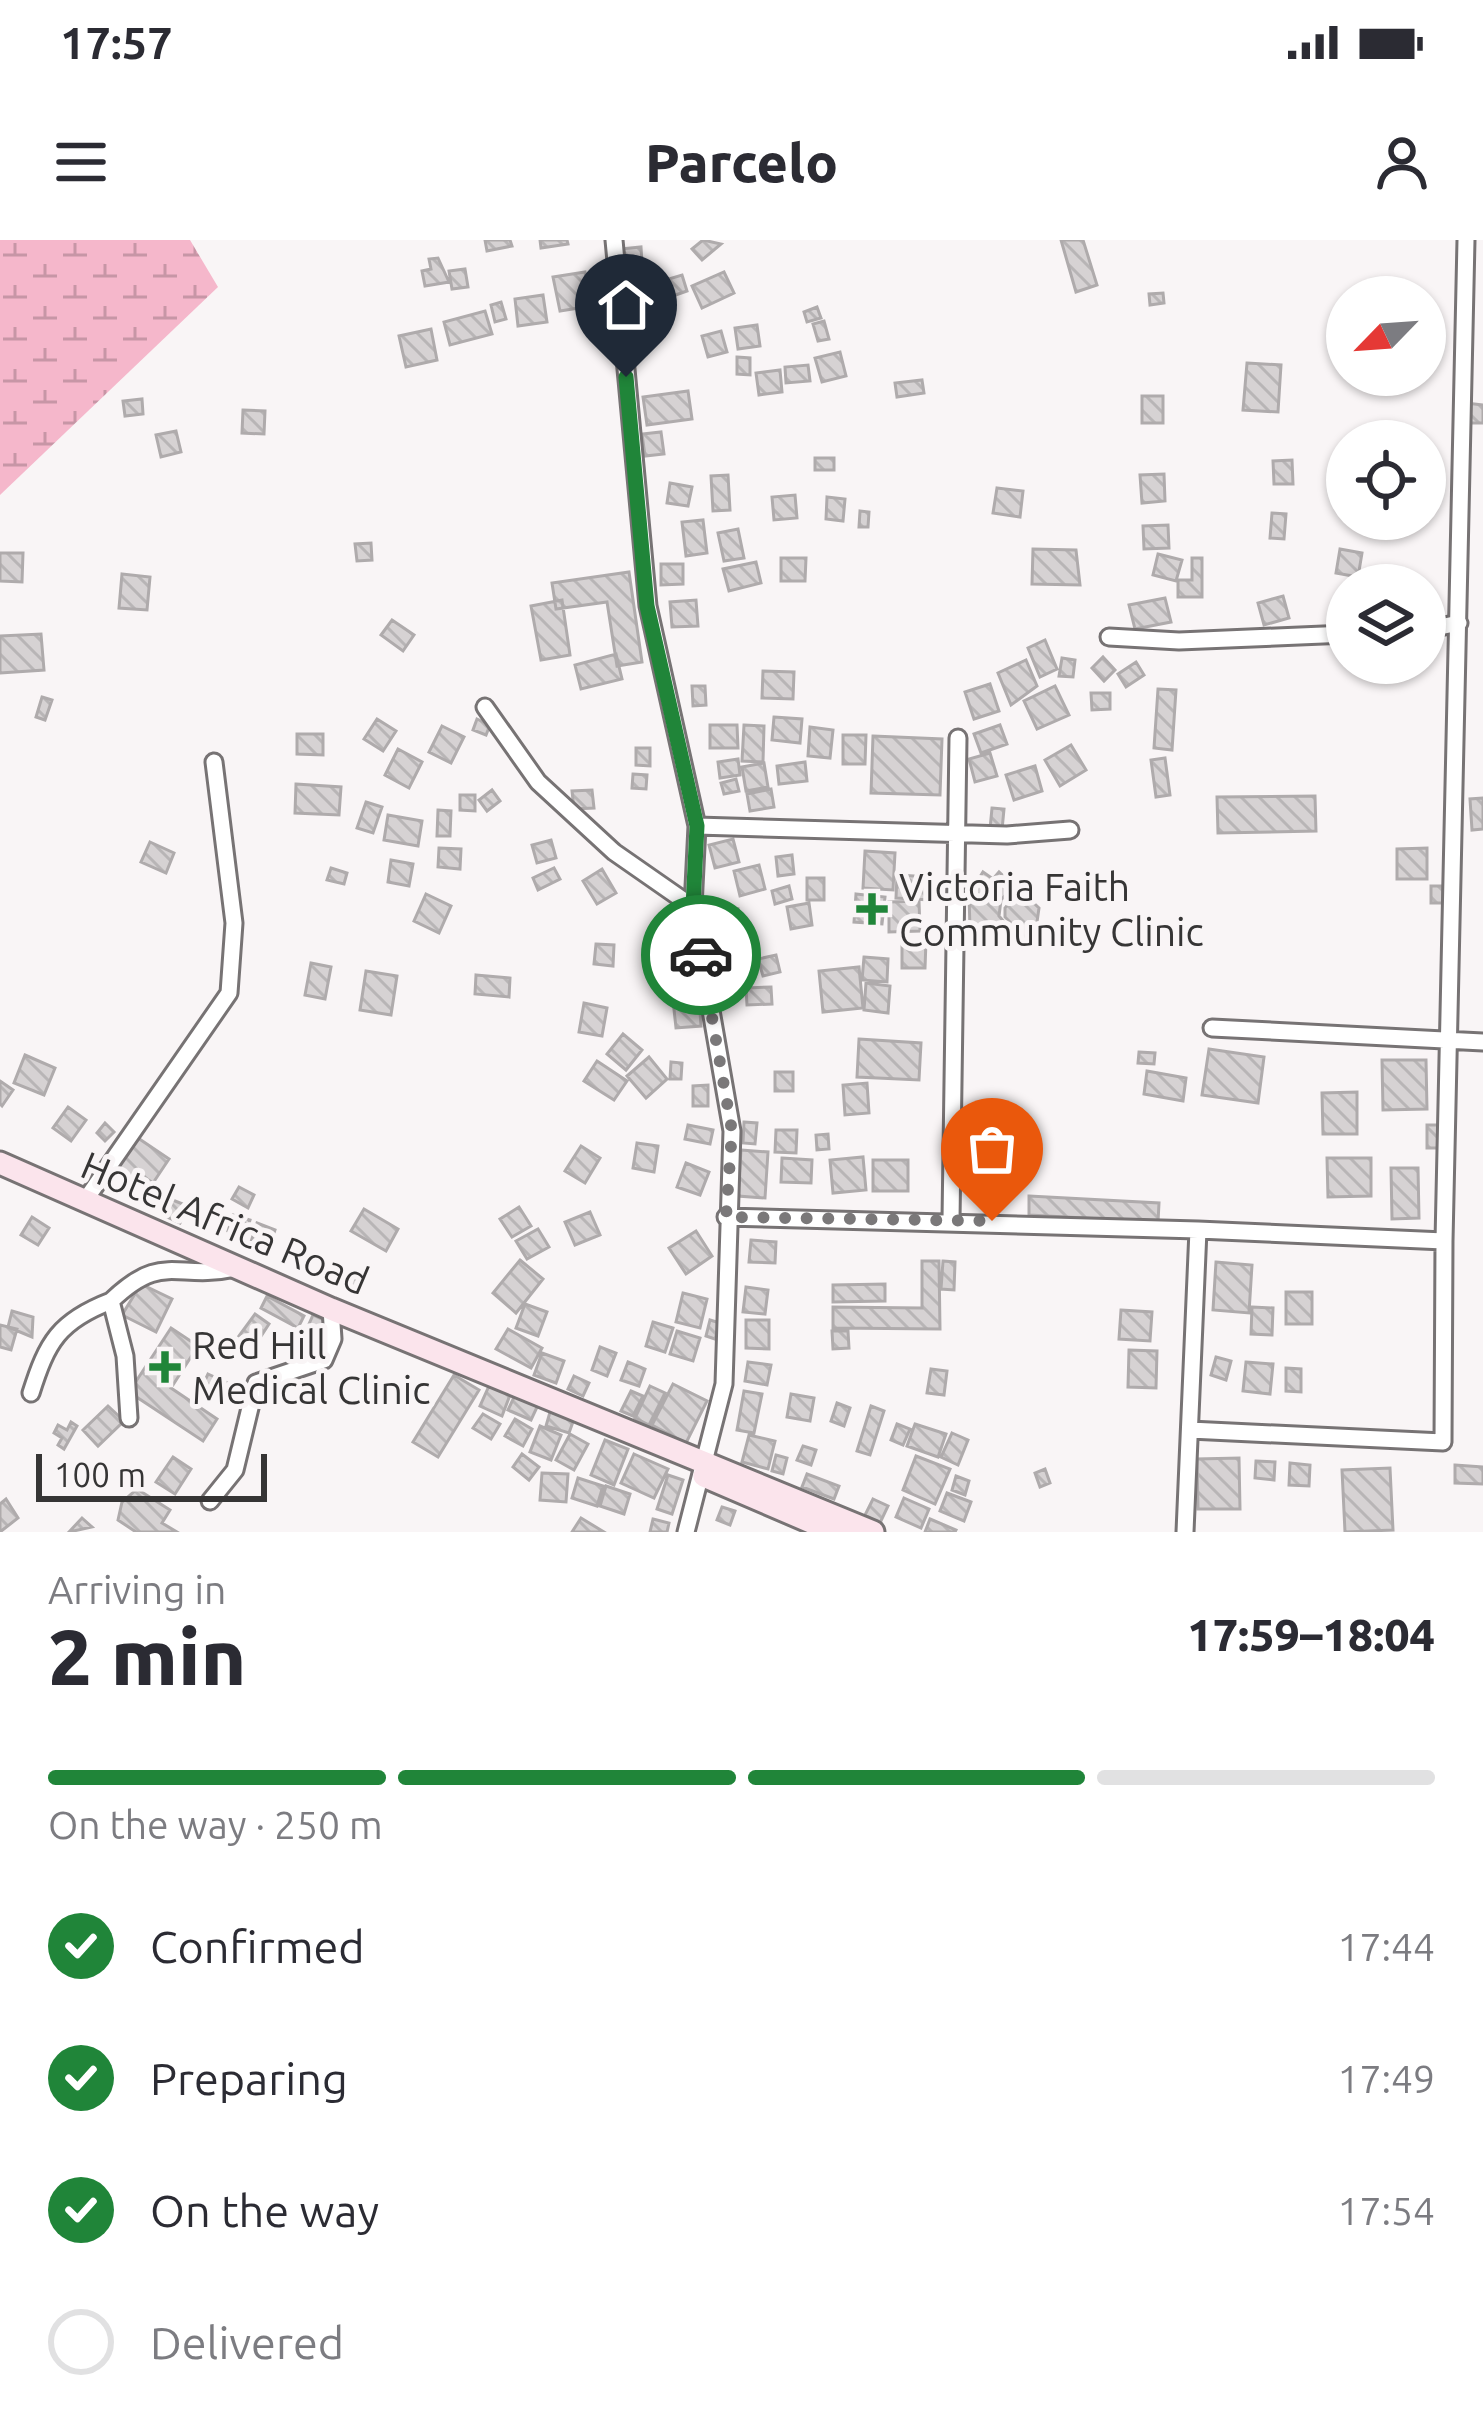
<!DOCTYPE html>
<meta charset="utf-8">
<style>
:root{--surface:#fff;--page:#f2f2f3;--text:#2b2b33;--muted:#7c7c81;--line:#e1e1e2;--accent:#208539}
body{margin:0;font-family:Ubuntu,sans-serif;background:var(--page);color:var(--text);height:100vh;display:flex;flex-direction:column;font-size:45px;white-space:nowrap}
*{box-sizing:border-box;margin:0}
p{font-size:39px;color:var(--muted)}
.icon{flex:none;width:66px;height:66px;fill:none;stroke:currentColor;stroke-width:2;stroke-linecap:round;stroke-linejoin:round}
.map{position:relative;height:1292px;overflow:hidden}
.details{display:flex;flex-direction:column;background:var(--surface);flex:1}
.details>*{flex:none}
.needle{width:78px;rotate:245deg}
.tools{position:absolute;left:1326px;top:36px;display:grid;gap:24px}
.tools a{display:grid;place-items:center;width:120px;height:120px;border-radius:50%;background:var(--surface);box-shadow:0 3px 9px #0004;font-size:60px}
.scale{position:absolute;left:36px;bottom:30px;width:231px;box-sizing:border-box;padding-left:12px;border:6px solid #363535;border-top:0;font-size:33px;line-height:42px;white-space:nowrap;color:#363535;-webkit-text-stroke:9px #f9f5f6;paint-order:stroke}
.pin{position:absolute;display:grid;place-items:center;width:102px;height:102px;color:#fff;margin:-123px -51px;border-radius:50% 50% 50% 0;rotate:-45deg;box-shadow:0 0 12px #0007}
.pin .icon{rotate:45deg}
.courier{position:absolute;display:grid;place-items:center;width:120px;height:120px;margin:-60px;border:9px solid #208539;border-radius:50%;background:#fff;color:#222;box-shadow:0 3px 15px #0007}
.summary em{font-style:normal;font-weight:800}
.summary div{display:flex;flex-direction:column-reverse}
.summary{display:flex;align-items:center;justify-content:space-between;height:204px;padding:0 48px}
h1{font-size:78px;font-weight:800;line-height:90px}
.bar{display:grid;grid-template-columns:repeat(4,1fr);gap:18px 12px;align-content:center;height:144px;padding:0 48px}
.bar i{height:15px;border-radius:9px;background:var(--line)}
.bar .on{background:var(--accent)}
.bar p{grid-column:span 4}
ol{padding:0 48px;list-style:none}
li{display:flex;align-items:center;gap:36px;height:132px}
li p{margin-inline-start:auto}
li .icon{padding:12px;border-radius:50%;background:var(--accent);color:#fff;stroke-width:4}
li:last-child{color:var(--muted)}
li i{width:66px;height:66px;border:6px solid var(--line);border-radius:50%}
.status{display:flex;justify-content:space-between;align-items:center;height:84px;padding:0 60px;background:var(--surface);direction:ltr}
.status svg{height:33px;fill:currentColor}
header{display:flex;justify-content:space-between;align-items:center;height:156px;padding:0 48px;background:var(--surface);font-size:54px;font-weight:800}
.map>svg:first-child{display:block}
.wetland{fill:url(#wetland-marsh)}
.building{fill:url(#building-back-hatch);stroke:#afabac;stroke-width:3}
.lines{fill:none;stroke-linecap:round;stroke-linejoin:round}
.street-casing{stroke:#777374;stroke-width:21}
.secondary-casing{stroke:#777374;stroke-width:27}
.street{stroke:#fff;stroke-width:15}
.secondary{stroke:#fbe4ec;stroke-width:21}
.done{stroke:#7a7879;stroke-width:12;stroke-dasharray:0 21.6}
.route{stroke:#208539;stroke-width:15}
.poi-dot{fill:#208539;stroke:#f9f5f6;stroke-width:4.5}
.labels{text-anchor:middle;stroke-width:10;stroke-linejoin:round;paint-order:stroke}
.poi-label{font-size:39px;fill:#363535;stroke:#f9f5f6;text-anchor:start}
.street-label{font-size:39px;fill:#363535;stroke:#f9f5f6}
</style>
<div class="status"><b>17:57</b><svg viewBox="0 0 49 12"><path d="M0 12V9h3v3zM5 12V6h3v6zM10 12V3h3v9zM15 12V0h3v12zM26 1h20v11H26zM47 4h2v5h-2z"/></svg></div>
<header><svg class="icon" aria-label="menu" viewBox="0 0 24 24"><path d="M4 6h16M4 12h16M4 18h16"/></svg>Parcelo<svg class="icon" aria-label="person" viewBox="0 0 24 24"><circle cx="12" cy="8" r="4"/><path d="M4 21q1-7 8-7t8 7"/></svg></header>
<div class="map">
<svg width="1483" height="1292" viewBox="0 0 1483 1292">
<defs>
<pattern id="wetland-marsh" width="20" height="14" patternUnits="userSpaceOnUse" patternTransform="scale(3)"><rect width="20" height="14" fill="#f5b7cb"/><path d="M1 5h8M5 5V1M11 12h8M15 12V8" fill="none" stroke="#c796a6"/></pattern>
<pattern id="building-back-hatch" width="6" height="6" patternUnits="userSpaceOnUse" patternTransform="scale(3)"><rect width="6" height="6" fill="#d6d2d3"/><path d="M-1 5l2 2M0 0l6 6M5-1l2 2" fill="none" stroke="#b8b5b6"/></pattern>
</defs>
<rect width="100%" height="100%" fill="#f9f5f6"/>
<!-- wetland -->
<path class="wetland" d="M0 0H190L218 47 0 255Z"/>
<!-- building -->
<path class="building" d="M485 0H510L512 6 487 11Z
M540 0H567L568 4 541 8Z
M703 0 721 4 702 20 692 9Z
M1061 0H1083L1097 45 1076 52Z
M641 7 642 23 622 25 620 9Z
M438 18 449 42 425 46 422 31 431 29 429 19Z
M639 27 642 45 622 48 619 30Z
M465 29 468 47 452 49 449 31Z
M585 32 591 66 560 71 553 37Z
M724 32 734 53 702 68 692 46Z
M682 35 687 51 667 58 662 41Z
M650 45 654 58 640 62 636 50Z
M1163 53 1164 63 1150 65 1149 54Z
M543 55 547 82 518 86 515 59Z
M501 62 506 79 495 82 491 65Z
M817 67 821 78 807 82 804 72Z
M485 71 492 94 450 105 444 82Z
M824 81 829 99 818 101 813 84Z
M757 85 760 106 738 109 735 88Z
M431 89 437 120 406 127 399 96Z
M721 91 727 112 708 117 702 96Z
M840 112 846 136 822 142 815 118Z
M737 117 750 118V135L737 134Z
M1247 123 1281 125 1278 172 1243 170Z
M808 125 810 141 786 143 785 127Z
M780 130 782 152 759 155 756 133Z
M922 140 924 153 897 157 895 143Z
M688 151 692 179 647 185 643 157Z
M1142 156H1163V183H1142Z
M142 159 143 174 125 176 123 161Z
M1466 163 1483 165V183H1466Z
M243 170 265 171 264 194 242 193Z
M176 191 181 212 161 217 156 195Z
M661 192 664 214 645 216 642 194Z
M815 218H834V230H815Z
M1292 220 1293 244H1274L1273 221Z
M1164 234 1165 261 1142 263 1140 235Z
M728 235 730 270 713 271 711 236Z
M670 243 692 247 688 266 667 263Z
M997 248 1023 251 1020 277 993 273Z
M795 255 797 278 774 280 772 257Z
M827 257 845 259 843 281 826 279Z
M860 271 869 272 868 287H859Z
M1272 273 1286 274 1284 299 1270 298Z
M703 280 707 313 686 316 682 282Z
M1168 285 1169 308 1144 309 1143 286Z
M738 289 744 318 724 321 718 293Z
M371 303 372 320 357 321 355 304Z
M1033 309 1076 310 1080 345 1032 344Z
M1340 309 1362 313 1358 337 1336 333Z
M0 313H23L22 342 0 341Z
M1158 314 1182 320 1176 341 1153 335Z
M781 318H806L805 341H781Z
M1192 318H1202V357H1178V340H1192Z
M756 322 761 343 729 351 723 329Z
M661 324H683V344L661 345Z
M629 332 642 422 617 426 607 362 556 369 552 343Z
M122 334 150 337 147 370 119 368Z
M1283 356 1289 378 1264 385 1258 363Z
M1165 358 1171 382 1135 389 1129 365Z
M562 360 570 415 541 420 531 366Z
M696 360 698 386 672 387 670 362Z
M392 380 414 395 403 411 381 395Z
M41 394 44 430 0 433V396Z
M1045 400 1057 429 1040 437 1028 408Z
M616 414 622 439 581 449 575 425Z
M1103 417 1115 430 1104 441 1092 428Z
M1062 418 1075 420 1073 437 1059 436Z
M1026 420 1037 446 1011 465 998 433Z
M1136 422 1144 435 1126 447 1118 434Z
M763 431 794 432 793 459 762 458Z
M990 444 999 471 974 479 965 452Z
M692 446H705L706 465 693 466Z
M1055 446 1069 475 1037 489 1024 461Z
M1158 449 1176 450 1172 510 1154 508Z
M1091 453H1110V469L1092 470Z
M42 457 52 460 45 480 36 477Z
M774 477 802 479 800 503 772 500Z
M377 479 396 491 383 511 364 499Z
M477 479 490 485 486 495 473 490Z
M710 485H737L738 508H710Z
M744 485 764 486 763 522 742 521Z
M1000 485 1007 504 981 513 974 494Z
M442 486 464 497 451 523 429 512Z
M810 487 833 490 830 518 808 516Z
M297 494H323V515L297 514Z
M843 495H866L865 524H843Z
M873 496 942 499 940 555 871 553Z
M1071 505 1086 530 1060 546 1045 520Z
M636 508H650V526L636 525Z
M398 509 422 522 409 548 385 535Z
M990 513 997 536 975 542 969 519Z
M1165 518 1170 555 1156 557 1151 520Z
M738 519 740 535 720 538 718 522Z
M805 522 807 541 779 544 777 526Z
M764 523 768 547 746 551 742 527Z
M1035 526 1042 551 1014 560 1006 535Z
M633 534 647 535 646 549 632 548Z
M736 539 739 551 724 554 721 543Z
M296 544 341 547 339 575 295 573Z
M771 549 774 567 750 571 747 554Z
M492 550 500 561 487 571 479 560Z
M592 550 594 568 574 569 572 551Z
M460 555H475V571L460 570Z
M1315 556 1316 591 1218 593 1217 557Z
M1483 558V589L1472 590 1470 559Z
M366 562 382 567 373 593 357 588Z
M992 568 1004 569 1002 590 990 589Z
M438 570 451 571 450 596H437Z
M388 575 422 581 418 606 384 600Z
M733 599 739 622 715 628 709 605Z
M551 600 556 618 537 623 532 605Z
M150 602 174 613 166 633 141 622Z
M439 608 461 609 460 629 438 627Z
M1427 608V639H1397V609Z
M865 611 895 613 893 650 863 648Z
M792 615 794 634 778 636 776 617Z
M391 620 413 624 409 646 388 642Z
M759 625 765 649 740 656 734 631Z
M331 628 347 633 344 644 327 640Z
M554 628 560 639 538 650 533 638Z
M602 629 616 653 597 664 583 641Z
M983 632 993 639 999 632 1014 646 1001 660 999 676 1013 692 994 708 970 689 969 655Z
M897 635 930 637 929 660 896 658Z
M807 638H824V660H807Z
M789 646 792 659 775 664 772 651Z
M1431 646H1443V663H1431Z
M1020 650 1039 668 1036 689 1026 698 1005 677V668Z
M426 654 451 666 439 693 414 681Z
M856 654 885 657 882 684 854 682Z
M919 661 920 691 889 692V662Z
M809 663 812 685 791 689 787 667Z
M738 669 741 702 720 704 717 671Z
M902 701H926L925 728H902Z
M596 704 614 705 613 726 594 724Z
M776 715 780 732 763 736 758 719Z
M864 717 888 719 887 742 862 740Z
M311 723 331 727 325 759 305 755Z
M859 727 863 768 823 772 819 731Z
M366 731 397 736 391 775 360 770Z
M476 735 510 738 509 757 475 754Z
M866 743 890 746 888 773 864 770Z
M771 747 772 764 747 765 746 748Z
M699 758 701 786 676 788 673 760Z
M584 763 607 768 602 796 579 792Z
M623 794 642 810 626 830 607 814Z
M859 799 921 803 919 840 857 837Z
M1209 809 1264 817 1258 863 1202 855Z
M1139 812 1155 813 1154 824 1138 823Z
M25 815 55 828 44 855 14 843Z
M649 817 667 839 646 858 627 836Z
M1382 820H1426L1427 869 1383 870Z
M597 821 627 841 614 860 584 841Z
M671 822 682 823 681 839H670Z
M1147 831 1186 838 1183 861 1144 854Z
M775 832H793V851H775Z
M0 841 13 850 2 866 0 864Z
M867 843 869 873 845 875 843 845Z
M708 845V866H693V846Z
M1357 852V894H1323L1322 853Z
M68 867 86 880 71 901 53 888Z
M744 882 757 883 755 904 743 903Z
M105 883 114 892 105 901 97 893Z
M688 885 713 890 710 904 685 899Z
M1427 885H1440V908H1427Z
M776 890H797L796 913 775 912Z
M132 894 169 919 153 943 137 932 131 941 114 922Z
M828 894 829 909 817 910 816 895Z
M637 903 658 906 654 932 633 928Z
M581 906 600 918 585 943 565 931Z
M741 910 768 912 765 958 738 956Z
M863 917 866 950 833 953 830 920Z
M782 918 812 920 811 943 781 942Z
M1327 918H1371V956L1328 957Z
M873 920H908V951H873Z
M686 923 709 932 700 955 677 947Z
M1391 928H1418L1419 978 1392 979Z
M239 947 254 955 248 968 232 959Z
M1029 956 1159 963 1158 982 1029 975Z
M170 959 188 966 180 983 163 975Z
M519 967 531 986 512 997 500 979Z
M364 969 398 989 386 1011 351 991Z
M590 972 600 995 575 1005 565 982Z
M233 975 250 980 245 997 228 991Z
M32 977 49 988 38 1005 21 995Z
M257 983 275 990 268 1011 250 1005Z
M538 989 549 1007 527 1019 516 1001Z
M696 991 712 1016 686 1034 669 1008Z
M751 1000 776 1002 775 1023 749 1022Z
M520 1020 543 1039 516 1073 493 1053Z
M922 1021H939L940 1089 833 1088V1067L922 1068Z
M943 1021 955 1022 954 1050 941 1049Z
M1216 1022 1252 1025 1249 1073 1213 1070Z
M342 1030 363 1038 357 1053 336 1045Z
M141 1044 172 1059 156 1092 122 1075Z
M885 1044V1061L833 1062V1045Z
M746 1047 768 1050 765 1074 743 1072Z
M1286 1052H1312V1084H1286Z
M683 1053 707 1059 700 1088 676 1082Z
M267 1056 304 1076 298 1088 261 1068Z
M525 1064 547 1072 538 1096 516 1088Z
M1252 1067 1273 1068 1272 1095 1251 1094Z
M1121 1070 1152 1072 1150 1101 1119 1099Z
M12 1071 33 1077 32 1097 8 1087Z
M255 1074 269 1084 254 1107 239 1096Z
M313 1075 330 1083 326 1092 309 1084Z
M710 1080 720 1083 715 1099 706 1096Z
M746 1080H769V1109L746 1108Z
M653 1082 673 1088 665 1112 646 1106Z
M0 1085 17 1089 11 1110 0 1107Z
M171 1088 198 1106 171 1148 217 1179 203 1201 129 1152Z
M508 1089 542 1108 531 1128 496 1109Z
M677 1091 700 1098 693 1121 670 1114Z
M832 1091H848L849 1108 833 1109Z
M600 1107 616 1113 607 1136 592 1130Z
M1129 1110 1157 1111 1156 1148 1128 1147Z
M542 1113 564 1121 556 1143 534 1135Z
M1216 1117 1231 1121 1226 1140 1211 1135Z
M628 1122 645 1129 639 1146 621 1140Z
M748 1122 771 1125 767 1145 745 1141Z
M1246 1122 1273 1124 1270 1154 1243 1151Z
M1286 1128 1301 1129V1152L1286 1151Z
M931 1129 947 1131 944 1155 927 1153Z
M208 1134 234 1146 225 1165 199 1153Z
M454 1135 479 1150 438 1217 413 1202Z
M574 1136 589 1143 583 1156 568 1149Z
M673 1144 707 1161 686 1203 652 1185Z
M489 1146 510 1155 502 1176 480 1166Z
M650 1146 665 1153 649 1185 635 1178Z
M631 1151 643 1156 633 1176 621 1171Z
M744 1151 762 1154 754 1193 737 1190Z
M791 1154 814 1158 810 1181 787 1177Z
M515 1155 538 1165 531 1180 508 1170Z
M837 1163 850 1168 844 1186 831 1181Z
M108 1166 124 1181 98 1206 83 1190Z
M871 1166 884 1171 870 1215 857 1211Z
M550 1172 574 1179 569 1193 546 1186Z
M483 1174 500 1184 491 1199 473 1188Z
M515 1179 532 1189 523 1206 505 1196Z
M71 1182 77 1186 64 1209 58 1205 62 1198 54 1193 58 1185 67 1190Z
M897 1184 910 1189 903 1205 891 1200Z
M915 1184 946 1194 938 1217 907 1206Z
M540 1186 561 1195 551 1220 530 1212Z
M952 1193 968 1200 958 1225 941 1217Z
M570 1194 588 1204 574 1230 556 1220Z
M749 1195 775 1201 768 1229 742 1222Z
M605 1200 628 1209 614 1245 591 1235Z
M803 1206 816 1210 811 1225 797 1220Z
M522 1214 539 1227 529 1240 513 1227Z
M634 1214 668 1229 654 1258 621 1243Z
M776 1215 787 1218 783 1234 772 1231Z
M916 1216 950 1229 935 1264 903 1250Z
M173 1217 191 1229 175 1254 156 1242Z
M1239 1218 1240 1269H1198L1197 1219Z
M1256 1221 1275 1222 1274 1240 1255 1238Z
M1290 1223 1310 1225 1309 1246 1289 1245Z
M1455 1225 1483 1227V1244L1455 1243Z
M1390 1228 1393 1290 1345 1292 1342 1230Z
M1045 1229 1050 1243 1040 1247 1035 1233Z
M542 1233 568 1234 566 1262 540 1260Z
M807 1234 839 1246 834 1259 802 1247Z
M668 1235 683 1240 672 1274 657 1269Z
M956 1236 969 1241 965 1255 952 1250Z
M578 1238 603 1246 597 1266 572 1258Z
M606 1246 630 1254 624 1274 600 1266Z
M137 1249 170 1270 162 1283 177 1292H136L118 1280 122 1262Z
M947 1253 971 1262 964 1281 940 1271Z
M904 1258 929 1269 921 1288 896 1277Z
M6 1259 18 1278 0 1292V1264Z
M873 1259 888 1266 880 1283 865 1275Z
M722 1267 735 1271 730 1285 717 1280Z
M82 1278 92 1287 69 1292Z
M581 1278 604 1292H572Z
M653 1279 669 1283 667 1292H650Z
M930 1279 956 1290 955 1292H925Z"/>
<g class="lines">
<!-- street casing -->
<g class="street-casing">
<path id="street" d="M614 0 648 366 697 586 693 667 732 891 724 1144 686 1292
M1425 390 1459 383
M1109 397 1179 401 1347 394
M485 467 538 542 614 612 693 667
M697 586 1007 595 1070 590
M1212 788 1483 802
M84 962 229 753 234 683 214 522
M726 977 1198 990 1185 1292
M951 980 958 498
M1444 1001 1466 0
M31 1153C47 1102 59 1081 111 1061
M129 1178 125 1116 111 1061C163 1011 175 1041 236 1028
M1190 1190 1443 1202 1444 1001 1198 990
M210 1261 235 1230 256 1143 324 1120 333 1099 331 1069"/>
</g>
<!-- secondary casing -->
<g class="secondary-casing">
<path id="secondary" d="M0 923 331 1069 873 1292
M704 1236 834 1292"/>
</g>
<!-- street -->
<use href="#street" class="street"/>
<!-- secondary -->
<use href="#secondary" class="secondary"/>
</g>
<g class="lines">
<!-- done -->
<path class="done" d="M701 715 732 891 726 977 992 981"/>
<!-- route -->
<path class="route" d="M626 137 647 366 697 586 693 667 701 715"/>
</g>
<!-- markers -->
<g class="poi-dot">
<path d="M866 651h12v12h12v12h-12v12h-12v-12h-12v-12h12z"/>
<path d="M159 1109h12v12h12v12h-12v12h-12v-12h-12v-12h12z"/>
</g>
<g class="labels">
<!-- poi labels -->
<g class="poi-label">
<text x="899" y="661">Victoria Faith<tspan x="899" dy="45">Community Clinic</tspan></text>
<text x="192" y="1119">Red Hill<tspan x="192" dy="45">Medical Clinic</tspan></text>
</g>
<!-- street labels -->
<g class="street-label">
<text transform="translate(225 983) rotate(23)" y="14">Hotel Africa Road</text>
</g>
</g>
</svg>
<div class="tools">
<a><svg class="needle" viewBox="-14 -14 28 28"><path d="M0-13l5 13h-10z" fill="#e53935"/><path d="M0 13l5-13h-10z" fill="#7c7c81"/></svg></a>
<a><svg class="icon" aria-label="locate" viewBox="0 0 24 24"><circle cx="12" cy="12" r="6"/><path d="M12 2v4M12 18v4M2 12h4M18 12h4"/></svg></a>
<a><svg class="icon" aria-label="layers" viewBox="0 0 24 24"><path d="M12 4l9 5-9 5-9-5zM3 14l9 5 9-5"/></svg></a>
</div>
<div class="scale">100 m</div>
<div class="pin" style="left:992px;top:981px;background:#ea580c"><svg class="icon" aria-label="bag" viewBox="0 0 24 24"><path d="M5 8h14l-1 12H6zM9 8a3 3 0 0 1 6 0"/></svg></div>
<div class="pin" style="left:626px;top:137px;background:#1f2937"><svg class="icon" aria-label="home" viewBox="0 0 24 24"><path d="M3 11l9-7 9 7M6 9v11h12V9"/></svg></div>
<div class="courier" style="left:701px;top:715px"><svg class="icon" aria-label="car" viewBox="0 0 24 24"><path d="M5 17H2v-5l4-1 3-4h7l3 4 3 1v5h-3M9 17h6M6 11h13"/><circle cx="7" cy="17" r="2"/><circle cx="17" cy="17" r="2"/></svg></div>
</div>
<section class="details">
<div class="summary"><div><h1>2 min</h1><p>Arriving in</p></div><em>17:59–18:04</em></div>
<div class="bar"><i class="on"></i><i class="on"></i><i class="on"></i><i></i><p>On the way · 250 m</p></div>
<ol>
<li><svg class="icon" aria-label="check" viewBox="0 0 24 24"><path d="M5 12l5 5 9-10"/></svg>Confirmed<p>17:44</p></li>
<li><svg class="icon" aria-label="check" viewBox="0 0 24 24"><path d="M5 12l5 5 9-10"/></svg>Preparing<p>17:49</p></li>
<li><svg class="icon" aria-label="check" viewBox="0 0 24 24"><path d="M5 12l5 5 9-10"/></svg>On the way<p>17:54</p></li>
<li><i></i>Delivered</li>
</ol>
</section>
